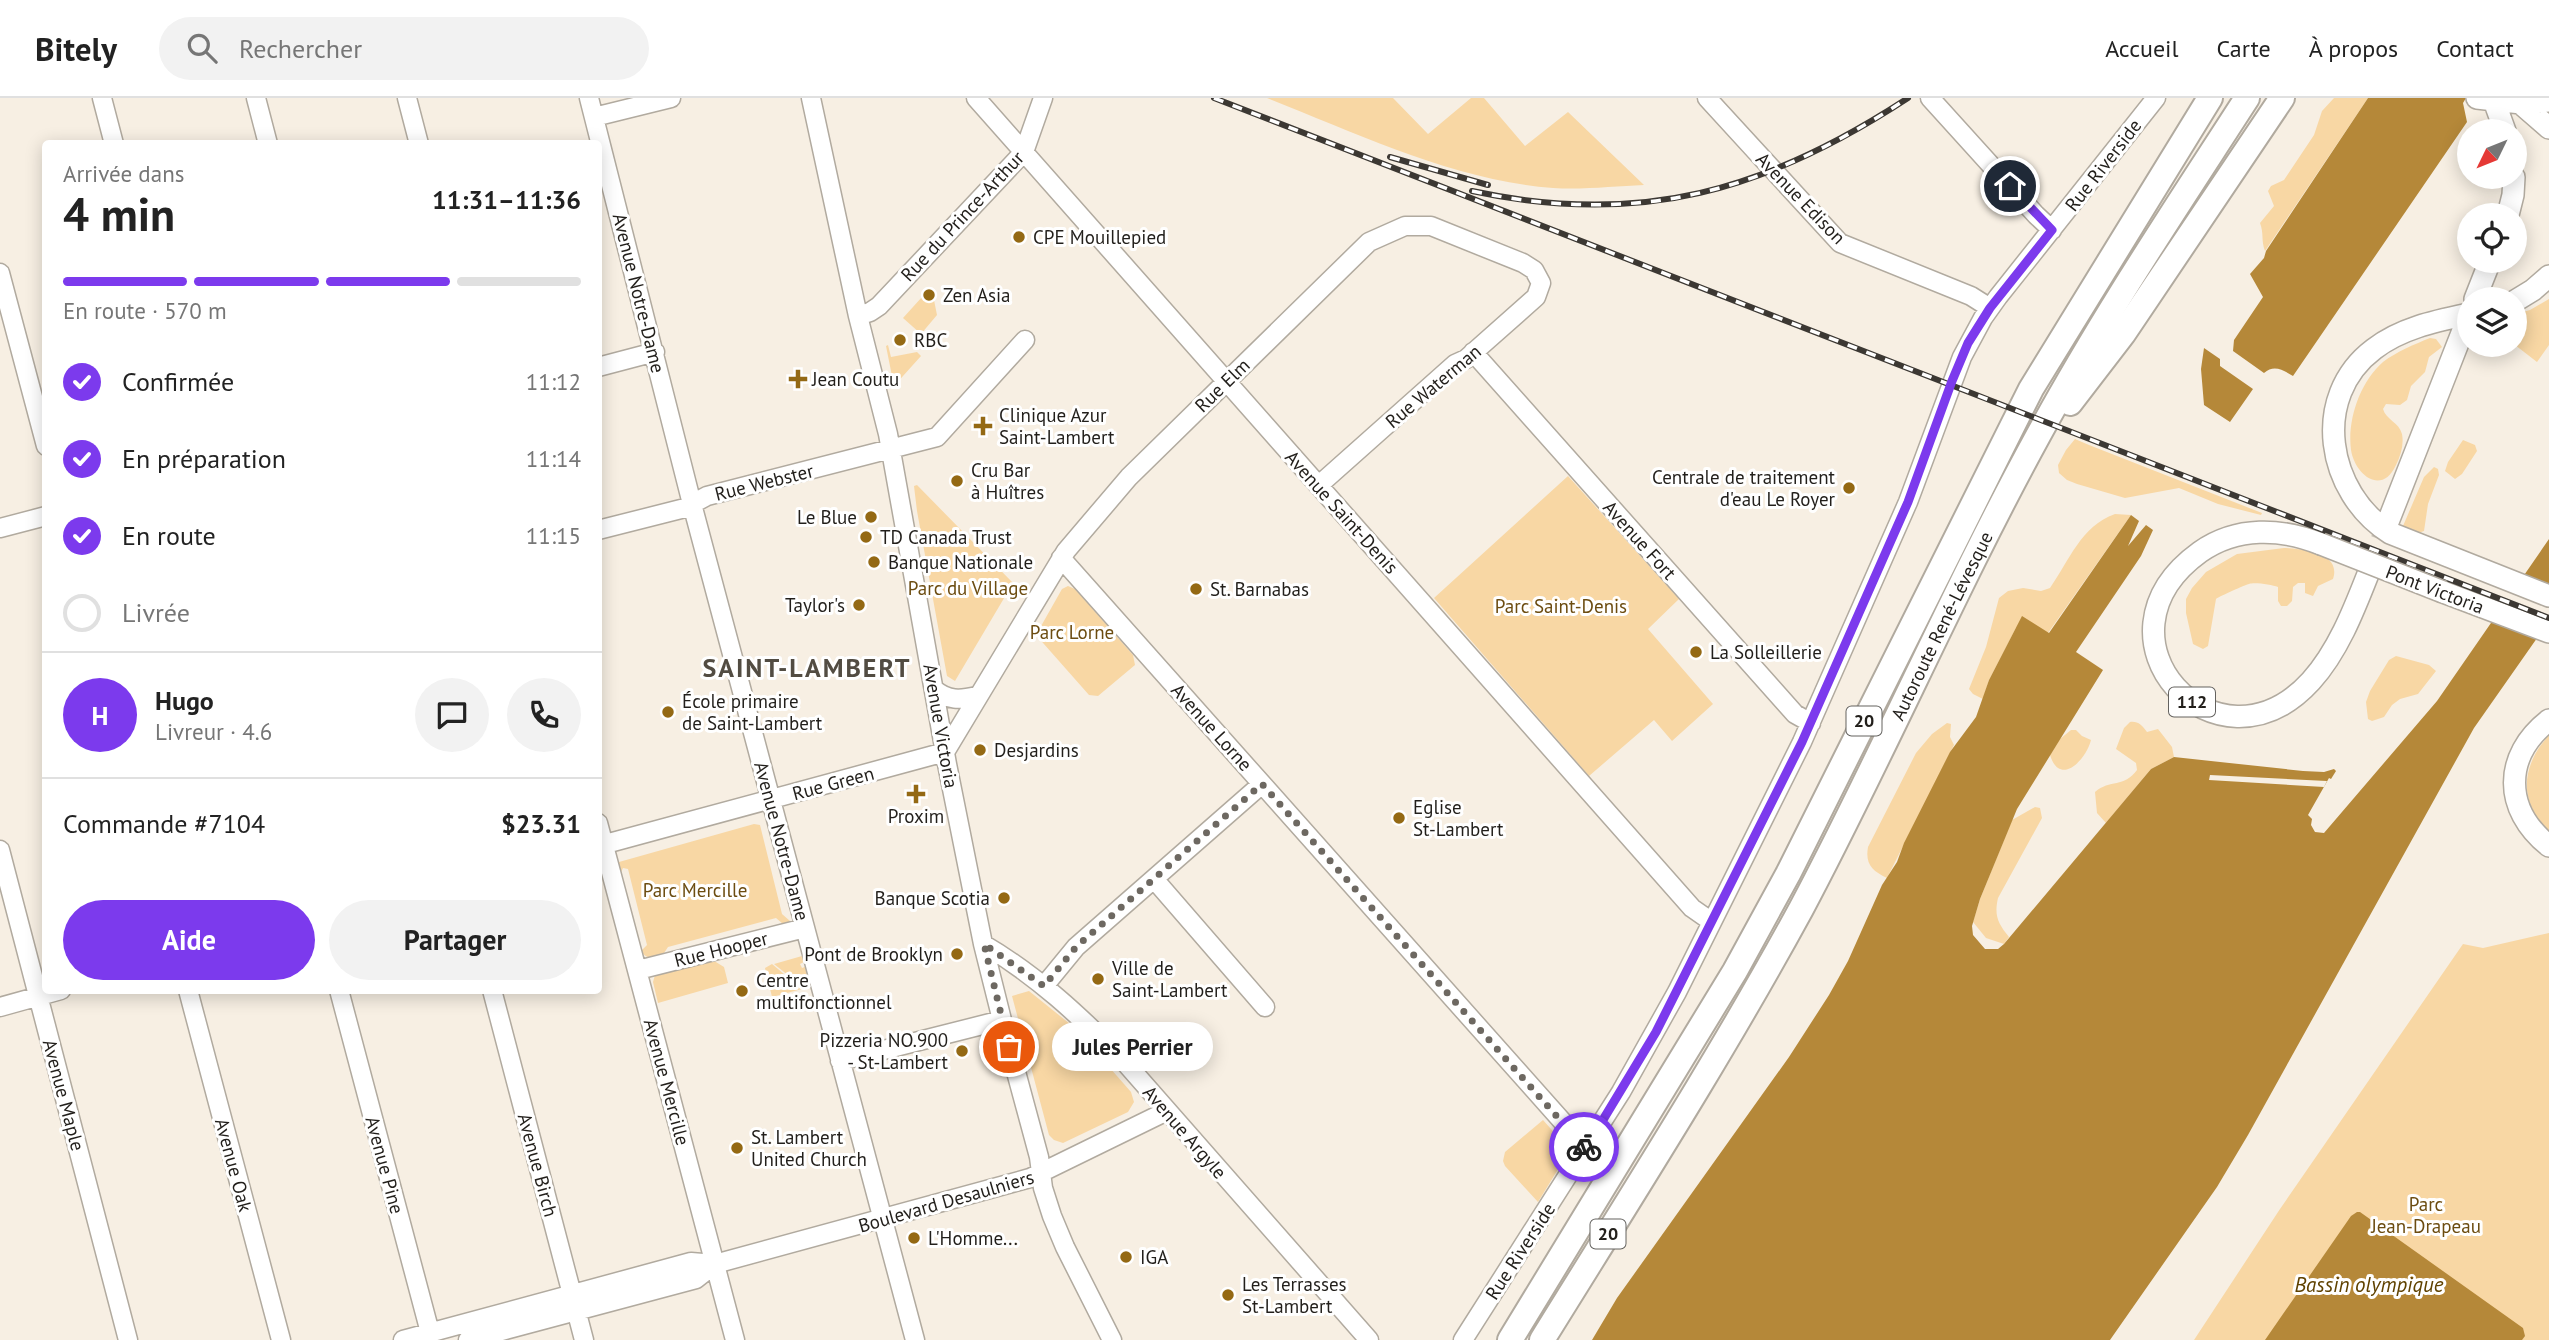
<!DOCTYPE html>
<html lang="fr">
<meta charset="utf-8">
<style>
:root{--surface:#fff;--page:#f2f2f2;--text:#222;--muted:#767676;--line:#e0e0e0;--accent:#7c3aed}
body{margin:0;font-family:"PT Sans",sans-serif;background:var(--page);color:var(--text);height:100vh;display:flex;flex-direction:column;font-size:26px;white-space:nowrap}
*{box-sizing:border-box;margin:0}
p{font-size:23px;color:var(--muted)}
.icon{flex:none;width:38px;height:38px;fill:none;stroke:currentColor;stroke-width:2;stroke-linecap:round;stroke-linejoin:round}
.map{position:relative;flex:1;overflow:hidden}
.drawer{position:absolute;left:42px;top:42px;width:560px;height:854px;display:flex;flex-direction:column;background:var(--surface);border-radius:7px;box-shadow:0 4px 18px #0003}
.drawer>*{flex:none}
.needle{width:46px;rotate:227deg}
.buttons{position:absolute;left:2457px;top:21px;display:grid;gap:14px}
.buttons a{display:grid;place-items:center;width:70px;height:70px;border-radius:50%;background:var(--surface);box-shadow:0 4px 18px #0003;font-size:35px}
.pin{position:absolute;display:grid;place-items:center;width:60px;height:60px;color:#fff;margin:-30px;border:4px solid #fff;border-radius:50%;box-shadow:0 2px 7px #0007}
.courier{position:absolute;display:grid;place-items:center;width:70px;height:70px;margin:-35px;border:5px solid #7c3aed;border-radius:50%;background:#fff;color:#222;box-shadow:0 2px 9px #0007}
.bubble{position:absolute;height:49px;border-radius:24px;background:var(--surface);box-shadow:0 4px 18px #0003;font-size:23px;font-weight:600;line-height:49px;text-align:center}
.overview em{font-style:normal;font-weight:600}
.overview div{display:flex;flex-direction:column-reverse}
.overview{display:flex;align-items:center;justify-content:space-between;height:119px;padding:0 21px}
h1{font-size:46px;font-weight:600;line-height:52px}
.bar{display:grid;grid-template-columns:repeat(4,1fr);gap:10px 7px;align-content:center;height:84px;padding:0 21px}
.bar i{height:9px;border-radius:5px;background:var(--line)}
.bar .selected{background:var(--accent)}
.bar p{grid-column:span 4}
.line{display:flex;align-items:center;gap:18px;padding:0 21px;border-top:2px solid var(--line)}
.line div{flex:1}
.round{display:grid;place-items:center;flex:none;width:74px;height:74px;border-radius:37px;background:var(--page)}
ol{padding:0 21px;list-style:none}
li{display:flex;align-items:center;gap:21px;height:77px}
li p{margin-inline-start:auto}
li .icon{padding:7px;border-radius:50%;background:var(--accent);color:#fff;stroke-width:4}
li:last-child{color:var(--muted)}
li i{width:38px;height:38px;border:4px solid var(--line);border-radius:50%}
.action{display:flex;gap:14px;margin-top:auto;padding:14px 21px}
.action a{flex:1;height:80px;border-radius:42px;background:var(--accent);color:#fff;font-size:28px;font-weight:600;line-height:80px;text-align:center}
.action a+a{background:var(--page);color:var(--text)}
header{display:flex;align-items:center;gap:42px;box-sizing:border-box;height:98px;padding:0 35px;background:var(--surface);border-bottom:2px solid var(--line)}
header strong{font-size:33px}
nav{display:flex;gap:38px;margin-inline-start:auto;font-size:24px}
.search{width:490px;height:63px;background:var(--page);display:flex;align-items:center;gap:18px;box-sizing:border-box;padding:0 24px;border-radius:38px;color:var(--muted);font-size:26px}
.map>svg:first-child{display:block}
.green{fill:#f8d7a4}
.water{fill:#b58839}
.pier{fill:#f7efe3}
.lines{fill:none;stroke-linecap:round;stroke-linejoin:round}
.major-tunnel{stroke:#ccc5bb;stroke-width:21;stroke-dasharray:21 10;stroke-linecap:butt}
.minor-casing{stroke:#b1aa9f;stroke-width:21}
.major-casing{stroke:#b1aa9f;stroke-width:24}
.highway-casing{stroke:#b1aa9f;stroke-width:28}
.minor{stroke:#fff;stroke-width:18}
.major{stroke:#fff;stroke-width:21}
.highway{stroke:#fff;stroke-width:24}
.rail-casing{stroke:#3c3833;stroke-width:6}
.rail{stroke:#fff;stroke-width:3.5;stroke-dasharray:10;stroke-linecap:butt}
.major-bridge-casing{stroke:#b1aa9f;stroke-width:24;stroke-linecap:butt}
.major-bridge{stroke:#fff;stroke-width:21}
.done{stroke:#6d6861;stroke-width:7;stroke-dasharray:0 12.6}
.route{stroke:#7c3aed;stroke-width:9}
.poi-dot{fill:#946914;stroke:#fff;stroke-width:2.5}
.labels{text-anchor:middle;stroke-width:6;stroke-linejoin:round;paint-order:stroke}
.shield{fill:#fff;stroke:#64625f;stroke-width:2}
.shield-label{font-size:18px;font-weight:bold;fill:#221f1b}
.street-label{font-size:19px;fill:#221f1b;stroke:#fff}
.poi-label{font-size:19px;fill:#221f1b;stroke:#fff;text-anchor:start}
.park-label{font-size:19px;fill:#6c4c10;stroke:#fff}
.water-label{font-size:21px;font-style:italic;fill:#604200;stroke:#fff}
.district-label{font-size:26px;font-weight:bold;letter-spacing:2px;fill:#524c42;stroke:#fff}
</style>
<header>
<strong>Bitely</strong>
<div class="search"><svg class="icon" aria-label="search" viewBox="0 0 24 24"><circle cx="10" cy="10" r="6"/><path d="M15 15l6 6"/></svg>Rechercher</div>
<nav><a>Accueil</a><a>Carte</a><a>À propos</a><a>Contact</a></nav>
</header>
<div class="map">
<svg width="2549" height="1242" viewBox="0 0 2549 1242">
<rect width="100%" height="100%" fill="#f7efe3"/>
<!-- green -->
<path class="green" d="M1267 0H1393L1428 36 1471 0H1484L1525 48 1568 14 1644 87C1615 88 1583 92 1553 90 1453 82 1359 36 1267 0Z
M2334 0H2368L2265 153C2261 143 2264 135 2260 125L2274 108 2268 93 2271 88 2284 82 2314 37 2322 13Z
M933 197 937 217 921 236 903 220 922 199Z
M2549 201V247L2537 264 2515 247V216L2530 212Z
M2430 240 2436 241 2442 249 2429 259 2425 274 2411 288 2407 302 2400 307 2386 306 2383 311C2386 322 2399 324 2402 336 2404 346 2401 357 2396 367 2382 398 2355 377 2351 352 2347 322 2360 284 2383 264 2396 254 2415 246 2430 240Z
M888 247 891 259 917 254 921 258 894 288 886 248Z
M2075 341 2089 347 2262 415 2261 417 2218 406 2179 390 2125 400 2077 386 2067 382 2059 375 2058 367 2066 352Z
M2463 342 2475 347 2477 353 2462 376 2455 381 2445 373 2448 364Z
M2434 369 2438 371 2439 377 2428 406 2424 433C2416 436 2409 435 2403 428L2424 379Z
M1568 378 1679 501 1648 531 1713 606 1672 643 1654 622 1589 678 1434 500Z
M917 387 1013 485 955 583 947 578 917 413 914 388Z
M2115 416 2131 417 2048 535 2016 530 1989 582 1983 601 1973 596 1969 591 1986 549 1999 500 2008 493 2023 490 2041 493 2050 490C2069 463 2081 428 2115 416Z
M2284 450C2301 451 2342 454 2333 481L2318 488 2313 498 2305 495V485H2298L2293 489 2292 503 2287 508H2281L2278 503V489C2272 487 2255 484 2249 486 2245 487 2220 498 2216 501L2208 548 2203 551 2193 546 2186 515V501L2192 490 2206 474 2237 456Z
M1068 488 1075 491 1133 557 1135 567 1098 598 1089 597 1036 537 1062 491Z
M2396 558 2429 567 2436 573 2418 596 2400 601 2392 607 2384 619 2372 623 2368 621 2366 604 2370 593 2389 562Z
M2130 624C2138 623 2142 627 2147 634L2158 631 2172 649 2174 659 2151 671 2106 725 2097 715 2095 694C2110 681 2124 690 2137 672L2136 665 2116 651 2124 630Z
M1947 625 1951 626 1950 639 1954 647 1887 780C1872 773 1865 766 1868 749L1916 655 1932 636Z
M2071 632H2076L2082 638 2091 642C2086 662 2060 689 2050 657L2060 641Z
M2549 637V733C2517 703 2522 667 2549 637Z
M2035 709 2040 710 2042 720 1998 800C1994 818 1998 825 2009 839L2004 846 1986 840 1973 824 1980 801 2012 722Z
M754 726 760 727 782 816 790 823 788 826H783L776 820 668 849 662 858C653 860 647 862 641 853L647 847 628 771 623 770 620 776 619 764Z
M2549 835V1242H2194L2280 1111 2463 846 2483 850Z
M802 858 804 864 800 866 802 870 805 869 810 889 804 890 774 866Z
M711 861 724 869 728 885 658 905 653 884 655 877Z
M772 866 802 891 772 899 765 870Z
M1029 893 1075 930 1131 994 1134 1004 1128 1014 1063 1045 1054 1042 1049 1037 1012 898Z
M1543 1022 1567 1049 1568 1055 1538 1104 1505 1068 1503 1063 1505 1054Z"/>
<!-- water -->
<path class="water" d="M2368 0H2466L2463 5 2467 24 2293 278C2283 272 2274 266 2264 275L2233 253 2234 242 2263 199 2250 176 2264 160 2266 153Z
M2204 250 2220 261V268L2253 291 2230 324 2204 307 2201 271Z
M2131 417 2139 423 2128 448 2146 427 2153 432 2141 458 2076 554 2103 572 2017 711 1980 801 1972 828 1973 837 1985 851H1998L2004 846 2151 671 2174 659 2303 673 2324 674 2334 671 2336 673 2331 681 2329 680 2308 717 2312 721 2311 727 2315 734 2324 735 2437 603 2549 441V523L2474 630 2248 1037 2217 1089 2110 1242H1592L1617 1200 1789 959 1829 897 1848 863 1882 787 1897 764 1904 745 1950 654 1976 619 1989 582 2022 518 2049 535Z
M2357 1114H2360L2523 1230 2525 1238 2522 1242H2265L2351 1118Z"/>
<!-- pier -->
<path class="pier" d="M2518 480 2549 492V529L2491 518Z
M2210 677 2327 683 2324 689 2209 682Z"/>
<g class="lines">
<!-- major-tunnel -->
<path class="major-tunnel" d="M2370 471 2388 424"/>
<!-- minor casing -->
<g class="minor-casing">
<path id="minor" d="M102 0 114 46
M256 0 268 46
M407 0 419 46
M589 0 692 406 915 1242
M811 0 858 218 888 336 947 666 983 846 1002 922 1039 1059 1043 1090 1052 1118 1065 1149 1112 1242
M976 0 1692 810 1712 824
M1707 0 1840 145 1971 198 1990 210
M1930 0 2036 117 2052 132
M594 19 671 0
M0 175 46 348
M858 218 870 214 879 208 1024 54 1043 0
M1473 254 1795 616 1811 625
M598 269 655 254
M0 430 46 418
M598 432 685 410 707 398 937 339 1025 242
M1061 460 1586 1050
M934 591C948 603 960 602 977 598
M945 654 1066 453 1129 379 1369 144 1405 128H1431L1523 165 1534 172 1541 185 1536 199 1466 261 1455 266 1319 387
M598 725 735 1242
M598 748 945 654
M0 752 128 1242
M1154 781 1265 909
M983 846C1036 877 1080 918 1122 961L1369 1242
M638 872 805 830
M1044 888 1076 849 1262 686
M188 892 281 1242
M339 892 432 1242
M492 892 584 1242
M0 909 61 892
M840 963 1002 922
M403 1242 691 1164 715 1166 1030 1080 1167 1013
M468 1242 696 1181 715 1166
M1463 1242 1621 994 1677 894 1802 644 1908 404 1962 259 1983 220 1998 199 2156 0"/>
</g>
<!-- major casing -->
<g class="major-casing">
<path id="major" d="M2477 0 2521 5 2549 3
M2493 0 2505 33
M2518 3 2549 30
M2508 117 2513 97 2514 79
M2475 201 2490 163
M2515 203 2533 192 2549 178
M2469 216C2436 223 2401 230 2374 251 2310 299 2327 395 2390 435L2549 498
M2388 424 2469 217
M2321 446C2281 430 2237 428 2200 454 2081 540 2217 686 2311 583 2339 552 2355 509 2370 471
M2443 494 2549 534
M2549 622C2503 658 2503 711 2549 748"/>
</g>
<!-- highway casing -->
<g class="highway-casing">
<g id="highway">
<path d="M2070 305 2123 236 2282 0"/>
<path d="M1510 1242 1735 873 1788 776 2031 291 2210 0"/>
<path id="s1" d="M1542 1242C1630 1100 1721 958 1801 811 1884 655 1954 491 2039 336 2102 220 2176 110 2247 0"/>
</g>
</g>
<!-- minor -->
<use href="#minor" class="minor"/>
<!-- major -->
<use href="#major" class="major"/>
<!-- highway -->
<use href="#highway" class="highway"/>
<!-- rail casing -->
<g class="rail-casing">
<path id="rail" d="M1214 0 2549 520
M1390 59 1488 87
M1472 93C1641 129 1766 93 1908 0"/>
</g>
<!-- rail -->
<use href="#rail" class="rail"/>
<!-- major-bridge casing -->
<g class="major-bridge-casing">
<path id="major-bridge" d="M2321 446 2443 494"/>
</g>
<!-- major-bridge -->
<use href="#major-bridge" class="major-bridge"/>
</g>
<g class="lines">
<!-- done -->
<path class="done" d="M1009 949 984 846 1044 888 1076 849 1262 686 1584 1049"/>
<!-- route -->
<path class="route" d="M1584 1049 1586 1050 1656 934 1802 644 1908 404 1952 283 1968 245 1990 210 2052 132 2010 88"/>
</g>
<!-- markers -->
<g class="poi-dot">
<circle cx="1019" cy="139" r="7"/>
<circle cx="929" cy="197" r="7"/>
<circle cx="900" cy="242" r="7"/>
<path d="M794.5 270.5h7v7h7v7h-7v7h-7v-7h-7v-7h7z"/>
<path d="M979.5 317.5h7v7h7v7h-7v7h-7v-7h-7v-7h7z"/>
<circle cx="957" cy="383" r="7"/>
<circle cx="1849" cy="390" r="7"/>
<circle cx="871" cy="419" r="7"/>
<circle cx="866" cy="439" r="7"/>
<circle cx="874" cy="464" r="7"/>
<circle cx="1196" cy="491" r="7"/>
<circle cx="859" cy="507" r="7"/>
<circle cx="1696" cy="554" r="7"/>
<circle cx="668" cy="614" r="7"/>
<circle cx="980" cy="652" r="7"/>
<path d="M912.5 685.5h7v7h7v7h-7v7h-7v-7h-7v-7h7z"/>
<circle cx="1399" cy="720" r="7"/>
<circle cx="1004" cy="800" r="7"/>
<circle cx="957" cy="856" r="7"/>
<circle cx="1098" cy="881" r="7"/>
<circle cx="742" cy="893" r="7"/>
<circle cx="962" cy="953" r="7"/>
<circle cx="737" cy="1050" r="7"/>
<circle cx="914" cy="1140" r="7"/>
<circle cx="1126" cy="1159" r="7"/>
<circle cx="1228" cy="1197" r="7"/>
</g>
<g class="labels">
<!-- shield labels -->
<g class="shield">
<rect x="2169" y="589.5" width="46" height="29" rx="5"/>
<rect x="1846.5" y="608.5" width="35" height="29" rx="5"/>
<rect x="1590.5" y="1121.5" width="35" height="29" rx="5"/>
</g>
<g class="shield-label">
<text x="2192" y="610">112</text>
<text x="1864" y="629">20</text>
<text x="1608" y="1142">20</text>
</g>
<!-- street labels -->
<g class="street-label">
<text transform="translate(2103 67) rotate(-52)" y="7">Rue Riverside</text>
<text transform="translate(1801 100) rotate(46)" y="7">Avenue Edison</text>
<text transform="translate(962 118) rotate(-47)" y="7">Rue du Prince-Arthur</text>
<text transform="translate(639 195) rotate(76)" y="7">Avenue Notre-Dame</text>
<text transform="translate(1222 287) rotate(-44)" y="7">Rue Elm</text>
<text transform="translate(1433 288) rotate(-40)" y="7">Rue Waterman</text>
<text transform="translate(764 384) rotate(-14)" y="7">Rue Webster</text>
<text transform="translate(1342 414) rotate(48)" y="7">Avenue Saint-Denis</text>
<text transform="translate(1640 442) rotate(48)" y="7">Avenue Fort</text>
<text transform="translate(2435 491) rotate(21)" y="7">Pont Victoria</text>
<text dy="7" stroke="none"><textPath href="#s1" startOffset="819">Autoroute René-Lévesque</textPath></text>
<text transform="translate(941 628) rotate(80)" y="7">Avenue Victoria</text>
<text transform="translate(1212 629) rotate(48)" y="7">Avenue Lorne</text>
<text transform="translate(833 685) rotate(-15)" y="7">Rue Green</text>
<text transform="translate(782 743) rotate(75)" y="7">Avenue Notre-Dame</text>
<text transform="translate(721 851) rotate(-14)" y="7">Rue Hooper</text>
<text transform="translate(667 984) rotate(75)" y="7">Avenue Mercille</text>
<text transform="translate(64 997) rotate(75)" y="7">Avenue Maple</text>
<text transform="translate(1185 1034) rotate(49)" y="7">Avenue Argyle</text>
<text transform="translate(234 1067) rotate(75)" y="7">Avenue Oak</text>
<text transform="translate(385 1067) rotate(75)" y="7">Avenue Pine</text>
<text transform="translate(538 1067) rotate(75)" y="7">Avenue Birch</text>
<text transform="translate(946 1103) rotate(-16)" y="7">Boulevard Desaulniers</text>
<text transform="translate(1520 1153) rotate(-57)" y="7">Rue Riverside</text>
</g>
<!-- poi labels -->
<g class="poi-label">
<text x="1033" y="146">CPE Mouillepied</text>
<text x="943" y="204">Zen Asia</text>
<text x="914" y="249">RBC</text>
<text x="812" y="288">Jean Coutu</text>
<text x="999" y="324">Clinique Azur<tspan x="999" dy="22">Saint-Lambert</tspan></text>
<text x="971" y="379">Cru Bar<tspan x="971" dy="22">à Huîtres</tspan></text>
<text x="1835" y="386" text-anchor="end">Centrale de traitement<tspan x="1835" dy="22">d'eau Le Royer</tspan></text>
<text x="857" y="426" text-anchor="end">Le Blue</text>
<text x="880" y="446">TD Canada Trust</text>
<text x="888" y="471">Banque Nationale</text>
<text x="1210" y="498">St. Barnabas</text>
<text x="845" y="514" text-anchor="end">Taylor's</text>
<text x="1710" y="561">La Solleillerie</text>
<text x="682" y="610">École primaire<tspan x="682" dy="22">de Saint-Lambert</tspan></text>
<text x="994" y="659">Desjardins</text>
<text x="1413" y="716">Eglise<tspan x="1413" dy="22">St-Lambert</tspan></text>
<text x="916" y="725" text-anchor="middle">Proxim</text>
<text x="990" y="807" text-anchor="end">Banque Scotia</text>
<text x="943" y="863" text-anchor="end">Pont de Brooklyn</text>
<text x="1112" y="877">Ville de<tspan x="1112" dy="22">Saint-Lambert</tspan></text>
<text x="756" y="889">Centre<tspan x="756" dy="22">multifonctionnel</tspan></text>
<text x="948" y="949" text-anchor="end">Pizzeria NO.900<tspan x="948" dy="22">- St-Lambert</tspan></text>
<text x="751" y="1046">St. Lambert<tspan x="751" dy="22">United Church</tspan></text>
<text x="928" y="1147">L'Homme...</text>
<text x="1140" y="1166">IGA</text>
<text x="1242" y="1193">Les Terrasses<tspan x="1242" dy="22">St-Lambert</tspan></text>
</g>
<!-- park labels -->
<g class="park-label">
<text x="968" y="497">Parc du Village</text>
<text x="1561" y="515">Parc Saint-Denis</text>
<text x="1072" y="541">Parc Lorne</text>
<text x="695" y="799">Parc Mercille</text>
<text x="2426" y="1113">Parc<tspan x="2426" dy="22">Jean-Drapeau</tspan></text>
</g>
<!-- water labels -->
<g class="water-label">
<text x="2369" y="1194">Bassin olympique</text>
</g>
<!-- district labels -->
<g class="district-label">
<text x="807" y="579">SAINT-LAMBERT</text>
</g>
</g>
</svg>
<div class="buttons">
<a><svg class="needle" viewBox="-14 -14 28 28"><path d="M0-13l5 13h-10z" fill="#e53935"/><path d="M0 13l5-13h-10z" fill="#767676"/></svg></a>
<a><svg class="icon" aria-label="locate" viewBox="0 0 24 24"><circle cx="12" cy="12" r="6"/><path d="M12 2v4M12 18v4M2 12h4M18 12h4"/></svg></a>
<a><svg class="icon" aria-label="layers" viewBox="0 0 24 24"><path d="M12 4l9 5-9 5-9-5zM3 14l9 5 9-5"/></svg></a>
</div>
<div class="pin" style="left:1009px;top:949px;background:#ea580c"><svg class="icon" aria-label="bag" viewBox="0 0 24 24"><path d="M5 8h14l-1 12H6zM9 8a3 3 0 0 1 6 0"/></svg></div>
<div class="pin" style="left:2010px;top:88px;background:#1f2937"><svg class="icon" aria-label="home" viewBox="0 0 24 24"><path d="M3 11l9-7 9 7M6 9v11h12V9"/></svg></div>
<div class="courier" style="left:1584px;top:1049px"><svg class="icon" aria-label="bike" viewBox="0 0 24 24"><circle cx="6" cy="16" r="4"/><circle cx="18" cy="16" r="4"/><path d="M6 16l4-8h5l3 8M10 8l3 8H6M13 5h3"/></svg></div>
<div class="bubble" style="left:1052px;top:924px;width:161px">Jules Perrier</div>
<section class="drawer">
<div class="overview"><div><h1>4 min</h1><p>Arrivée dans</p></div><em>11:31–11:36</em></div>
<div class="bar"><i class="selected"></i><i class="selected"></i><i class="selected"></i><i></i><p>En route · 570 m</p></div>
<ol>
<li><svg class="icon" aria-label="check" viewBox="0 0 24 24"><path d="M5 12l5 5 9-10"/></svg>Confirmée<p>11:12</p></li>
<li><svg class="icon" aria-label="check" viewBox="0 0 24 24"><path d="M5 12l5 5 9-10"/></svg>En préparation<p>11:14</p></li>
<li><svg class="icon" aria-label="check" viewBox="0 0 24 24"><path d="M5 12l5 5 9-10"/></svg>En route<p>11:15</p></li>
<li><i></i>Livrée</li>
</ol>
<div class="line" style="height:126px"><b class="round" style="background:var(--accent);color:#fff">H</b><div><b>Hugo</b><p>Livreur · 4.6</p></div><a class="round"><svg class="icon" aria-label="chat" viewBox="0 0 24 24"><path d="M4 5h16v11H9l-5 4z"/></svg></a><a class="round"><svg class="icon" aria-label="phone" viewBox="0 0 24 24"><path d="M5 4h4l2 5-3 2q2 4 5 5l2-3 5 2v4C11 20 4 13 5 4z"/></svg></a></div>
<div class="line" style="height:91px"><div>Commande #7104</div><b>$23.31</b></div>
<div class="action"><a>Aide</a><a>Partager</a></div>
</section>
</div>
